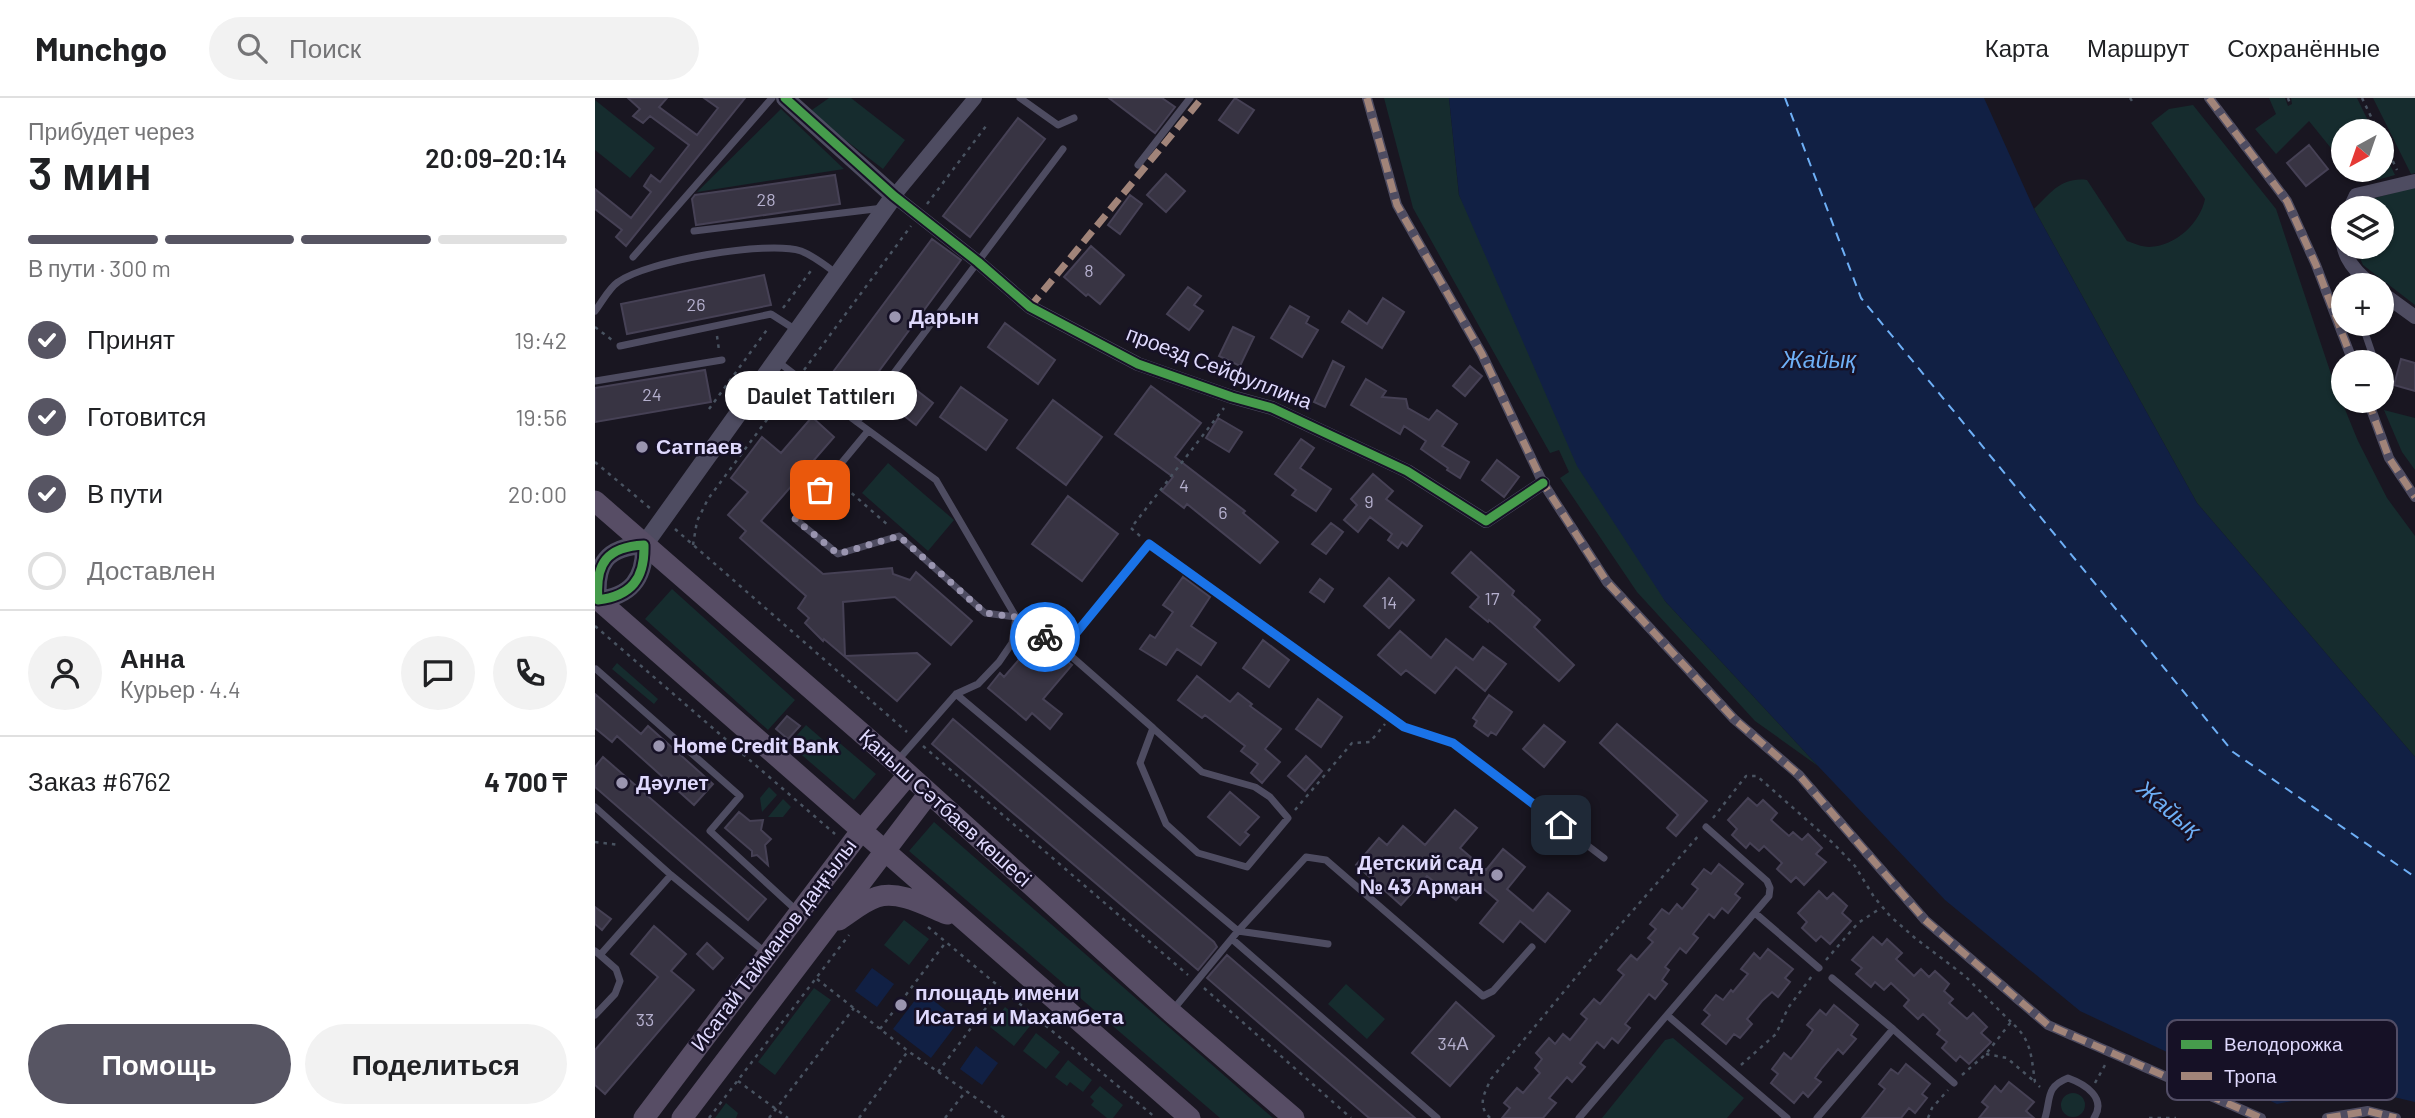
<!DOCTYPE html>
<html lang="ru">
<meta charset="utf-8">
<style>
:root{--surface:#fff;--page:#f2f2f2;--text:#202124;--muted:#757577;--line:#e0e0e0;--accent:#575563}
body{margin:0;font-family:Barlow,sans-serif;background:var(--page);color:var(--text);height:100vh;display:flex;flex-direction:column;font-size:26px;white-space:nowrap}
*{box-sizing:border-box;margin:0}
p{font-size:23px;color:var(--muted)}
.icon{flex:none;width:38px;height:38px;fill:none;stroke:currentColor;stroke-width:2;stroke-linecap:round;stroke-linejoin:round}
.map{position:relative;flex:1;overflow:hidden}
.sheet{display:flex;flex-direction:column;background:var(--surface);width:595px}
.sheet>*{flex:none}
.needle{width:46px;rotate:220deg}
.controls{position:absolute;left:1736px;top:21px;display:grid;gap:14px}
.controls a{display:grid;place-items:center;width:63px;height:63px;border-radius:50%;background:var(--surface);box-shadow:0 2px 5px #0004;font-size:35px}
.pin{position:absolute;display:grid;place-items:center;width:60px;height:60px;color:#fff;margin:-30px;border-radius:14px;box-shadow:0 4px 10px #0006}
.courier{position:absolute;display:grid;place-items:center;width:70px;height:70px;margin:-35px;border:5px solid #1a73e8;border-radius:50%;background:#fff;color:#222;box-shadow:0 2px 9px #0007}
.bubble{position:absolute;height:49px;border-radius:24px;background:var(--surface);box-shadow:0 2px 5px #0004;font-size:23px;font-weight:600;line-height:49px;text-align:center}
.summary em{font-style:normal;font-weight:600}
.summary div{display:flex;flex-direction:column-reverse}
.summary{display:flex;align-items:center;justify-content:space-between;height:119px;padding:0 28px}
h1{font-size:46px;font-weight:600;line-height:52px}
.bar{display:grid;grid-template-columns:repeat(4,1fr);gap:10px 7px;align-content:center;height:84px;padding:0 28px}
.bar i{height:9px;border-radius:5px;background:var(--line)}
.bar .active{background:var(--accent)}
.bar p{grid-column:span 4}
.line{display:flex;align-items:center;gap:18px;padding:0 28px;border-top:2px solid var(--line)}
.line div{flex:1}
.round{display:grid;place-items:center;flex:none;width:74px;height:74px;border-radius:37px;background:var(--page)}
ol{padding:0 28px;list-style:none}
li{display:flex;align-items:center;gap:21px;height:77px}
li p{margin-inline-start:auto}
li .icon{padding:7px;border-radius:50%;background:var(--accent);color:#fff;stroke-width:4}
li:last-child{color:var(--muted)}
li i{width:38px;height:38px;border:4px solid var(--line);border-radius:50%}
.primary-button{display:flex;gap:14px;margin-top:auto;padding:14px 28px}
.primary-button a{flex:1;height:80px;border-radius:42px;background:var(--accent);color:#fff;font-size:28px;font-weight:600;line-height:80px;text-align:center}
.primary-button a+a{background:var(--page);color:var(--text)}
header{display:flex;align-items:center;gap:42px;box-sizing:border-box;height:98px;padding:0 35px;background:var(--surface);border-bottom:2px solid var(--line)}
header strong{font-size:33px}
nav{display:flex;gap:38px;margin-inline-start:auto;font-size:24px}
.search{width:490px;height:63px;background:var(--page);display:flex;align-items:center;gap:18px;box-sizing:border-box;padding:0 24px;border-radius:38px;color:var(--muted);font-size:26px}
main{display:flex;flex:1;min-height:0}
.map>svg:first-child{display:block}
.green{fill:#162c2e}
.water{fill:#112044}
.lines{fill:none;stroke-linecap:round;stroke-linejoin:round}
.ferry{stroke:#6eaff6;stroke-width:2;stroke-dasharray:9 7;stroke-linecap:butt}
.building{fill:#383443;stroke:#464155;stroke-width:2}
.path{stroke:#495361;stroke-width:2.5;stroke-dasharray:3.5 5;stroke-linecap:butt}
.service{stroke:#4e4c61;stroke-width:7}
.pedestrian{stroke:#4e4c61;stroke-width:10}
.minor{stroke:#4e4c61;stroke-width:14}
.tertiary{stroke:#4e4c61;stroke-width:18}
.primary{stroke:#574d65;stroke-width:21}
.quiet{stroke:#a18479;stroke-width:7;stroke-dasharray:14 7;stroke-linecap:butt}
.cycleway-casing{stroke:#161126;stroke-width:13}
.cycleway{stroke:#469c4c;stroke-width:9}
.done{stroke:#9a95b0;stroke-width:7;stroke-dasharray:0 12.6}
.route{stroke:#1a73e8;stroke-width:9}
.poi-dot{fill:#9a95b0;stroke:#161126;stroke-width:2.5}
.labels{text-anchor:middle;stroke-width:5;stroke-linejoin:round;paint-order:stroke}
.number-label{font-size:18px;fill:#b5b0ce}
.poi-label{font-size:21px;font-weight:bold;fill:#dfd9fd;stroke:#161126;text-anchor:start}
.street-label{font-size:21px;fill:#dfd9fd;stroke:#161126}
.water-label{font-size:23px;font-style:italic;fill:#6eaff6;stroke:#161126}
.key{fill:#161126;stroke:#524d66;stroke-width:2}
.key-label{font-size:19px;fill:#dfd9fd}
</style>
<header>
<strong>Munchgo</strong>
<div class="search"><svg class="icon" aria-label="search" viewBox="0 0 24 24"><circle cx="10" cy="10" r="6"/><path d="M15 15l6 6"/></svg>Поиск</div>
<nav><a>Карта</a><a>Маршрут</a><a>Сохранённые</a></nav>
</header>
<main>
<section class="sheet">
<div class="summary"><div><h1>3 мин</h1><p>Прибудет через</p></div><em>20:09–20:14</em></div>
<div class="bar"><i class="active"></i><i class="active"></i><i class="active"></i><i></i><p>В пути · 300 m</p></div>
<ol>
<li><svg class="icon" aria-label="check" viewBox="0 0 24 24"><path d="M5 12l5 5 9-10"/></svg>Принят<p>19:42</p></li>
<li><svg class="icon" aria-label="check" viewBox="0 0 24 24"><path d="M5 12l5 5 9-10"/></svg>Готовится<p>19:56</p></li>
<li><svg class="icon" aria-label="check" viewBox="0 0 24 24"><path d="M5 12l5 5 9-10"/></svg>В пути<p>20:00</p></li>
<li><i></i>Доставлен</li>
</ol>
<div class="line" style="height:126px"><a class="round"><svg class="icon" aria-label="person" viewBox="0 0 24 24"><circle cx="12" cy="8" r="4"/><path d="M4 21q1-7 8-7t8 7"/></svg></a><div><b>Анна</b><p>Курьер · 4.4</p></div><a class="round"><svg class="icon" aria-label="chat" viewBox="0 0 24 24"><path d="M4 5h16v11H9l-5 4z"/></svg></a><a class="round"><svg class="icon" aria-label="phone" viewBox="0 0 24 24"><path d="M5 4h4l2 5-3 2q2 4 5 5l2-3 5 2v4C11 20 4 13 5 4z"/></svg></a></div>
<div class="line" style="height:91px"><div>Заказ #6762</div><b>4 700 ₸</b></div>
<div class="primary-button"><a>Помощь</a><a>Поделиться</a></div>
</section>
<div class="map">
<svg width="1820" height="1020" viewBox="0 0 1820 1020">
<rect width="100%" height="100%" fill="#191621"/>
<!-- green -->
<path class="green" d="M234 0H256L310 42 288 71 214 14Z
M789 0H854L864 97 1070 503 1223 668 1160 623 1042 494 965 380 974 374 964 352 955 355 818 110Z
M1674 0H1690L1693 8 1697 6 1696 0H1762L1778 33H1748V65L1714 23 1681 56 1660 31 1681 16Z
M1778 0H1820V75L1816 76Z
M0 2 60 50 35 80 0 52Z
M1598 7 1681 111 1738 282 1763 343 1792 400 1820 438V659L1602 405 1439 111C1457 94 1466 79 1492 82L1532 143C1538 145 1547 149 1554 149 1581 148 1605 125 1610 101L1556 25 1574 11Z
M186 11 249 71 102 94Z
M1787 51 1800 77 1782 82 1778 72H1787Z
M1820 89V207L1768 167 1760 149H1787V110H1762V105Z
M1789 312 1820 320V372L1807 354Z
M293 365 359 422 333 453 267 395Z
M77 491 200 602 173 632 50 521Z
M22 565 63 601 59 606 17 571Z
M211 627 234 647 240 641 281 676 259 702 194 646Z
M174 689 182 697 167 714 165 700Z
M188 701 196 709 188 719H173Z
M339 724 678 1020H625L314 753Z
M309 822 334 841 314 867 289 847Z
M751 886 790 921 772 941 733 906Z
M219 890 236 902 180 977 163 964Z
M410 909 435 928 419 948 395 929Z
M441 935 465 954 451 971 428 953Z
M1078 940 1149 1000 1132 1020H1007L1070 942Z
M473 962 497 982 488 994 475 984 472 988 460 979Z
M505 988 528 1007 518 1020H512L496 1007 499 1003 495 999Z
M1466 1007a12 12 0 1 1 24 0a12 12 0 1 1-24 0Z
M131 1005 143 1015 141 1020H120Z"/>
<!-- water -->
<path class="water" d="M854 0H1389L1439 111 1602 405 1820 659V1004L1760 990 1682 1006 1485 913 1350 802 1223 668 1070 503 982 368 864 97Z
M277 870 299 886 282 909 260 893Z
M327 893 364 923 336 960 298 931Z
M381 948 403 965 387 987 365 971Z"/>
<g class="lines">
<!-- ferry -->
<path class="ferry" d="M1190 0 1266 200 1638 654 1820 779"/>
</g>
<!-- building -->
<path class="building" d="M33 0H72L64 9 102 37 123 10 109 0H150L31 148 21 139 27 132 0 111V91L36 120 56 94 49 88 56 77 65 84 94 47 55 18 48 25 38 18 45 11Z
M514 0H567L580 9 560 35Z
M640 0 659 12 643 35 624 22Z
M423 20 450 41 375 139 348 118Z
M1714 47 1733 71 1711 88 1692 65Z
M571 76 590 93 571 114 552 97Z
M240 77 245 106 101 127 97 101 100 97Z
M535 97 547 106 525 136 513 127Z
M337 141 366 162 267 296 238 274Z
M496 148 529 177 505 206 493 196 491 198 469 179Z
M169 177 176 207 32 236 26 206Z
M593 189 606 198 599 207 608 213 594 232 572 216Z
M788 200 809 214 787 250 747 224 754 213 772 226Z
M695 208 714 219 711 225 723 232 707 259 676 240Z
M410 225 460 262 443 286 393 249Z
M638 229 659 239 645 268 624 258Z
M1806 261 1820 265V293L1799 287Z
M738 263 749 269 730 309 719 304Z
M875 268 887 278 870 298 858 288Z
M110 272 116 304 0 324V290Z
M771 281 791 293 787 299 811 301 813 310 834 322 842 312 862 326 847 348 874 364 865 380 852 372 853 370 826 351 831 343 809 328 805 336 756 307Z
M311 284 338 305 321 327 294 306Z
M556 288 606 325 580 359 650 413 648 415 683 444 665 465 592 406 589 410 567 393 578 379 520 336Z
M366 289 412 322 391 352 345 319Z
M458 302 507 339 471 387 422 350Z
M217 319 239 339 166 423 228 476 297 470 298 476 315 482 321 474 377 523 356 547 300 499 248 504 250 558 322 555 335 566 302 603 229 541 228 543 210 525 214 520 203 510 211 498 145 440 151 433 133 417 153 394 136 380 167 339 186 355Z
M623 320 647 334 634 354 611 340Z
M706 341 719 350 705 370 736 391 721 413 697 397 701 392 680 376Z
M902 362 924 379 909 399 887 382Z
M778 376 798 393 791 401 827 428 812 448 807 444 803 450 793 442 797 436 775 419 763 434 749 422 762 407 756 401Z
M473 398 523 436 487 483 437 446Z
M736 425 748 434 731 456 717 446Z
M876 454 919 493 917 497 945 522 939 529 979 567 964 583 894 522 893 524 875 509 884 499 857 475Z
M588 479 615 499 596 528 621 545 606 567 582 551 571 567 545 551 555 537 560 540 578 514 568 507Z
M794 480 819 502 794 530 769 508Z
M725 481 738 491 729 504 715 494Z
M805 533 836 560 851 541 878 562 888 549 911 566 890 593 861 569 840 595 811 572 806 577 783 557Z
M438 538 477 567 448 601 467 616 455 631 437 615 431 622 393 590 405 575 409 579 428 557 424 554Z
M668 542 694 562 674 589 648 570Z
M602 578 635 604 643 595 657 606 655 608 686 631 670 651 685 664 667 685 656 675 663 666 646 653 650 648 610 617 607 620 583 602Z
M0 596 46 636 53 628 118 686 99 707 22 638 17 644 0 630Z
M894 597 917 614 901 637 896 634 893 638 879 628 882 623 878 620Z
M723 601 747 619 726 649 701 631Z
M192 618 205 628 193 641 181 631Z
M358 621 619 844 622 849 603 872 337 646Z
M1022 626 1112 703 1081 738 1072 730 1083 717 1005 645Z
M949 627 970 644 949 669 928 651Z
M711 658 727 673 710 693 693 678Z
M8 659 171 801 153 822 0 689V669Z
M635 694 664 719 650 734 654 737 645 747 613 719Z
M1153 700 1162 708 1168 702 1182 715 1176 722 1194 738 1198 734 1207 742 1213 736 1227 750 1221 756 1231 764 1209 787 1201 779 1196 784 1182 771 1187 765 1169 748 1164 753 1155 745 1151 750 1137 737 1142 731 1133 722Z
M860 712 882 730 865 750 891 772 908 751 930 769 912 791 938 813 953 795 975 813 950 844 925 823 908 844 885 825 903 803 878 782 861 802 832 778 806 807 761 767 784 740 792 747 808 728 830 747Z
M144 714 155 723 168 722 166 732 176 741 170 747 173 767 162 757 157 758V753L130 730Z
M1124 766 1148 786 1140 796 1145 800 1133 815 1127 810 1119 820 1114 816 1098 836 1103 840 1091 855 1085 850 1070 869 1074 872 1067 882 1072 886 1060 901 1054 896 1030 926 1035 930 1023 945 1017 940 1009 950 1002 944 985 965 990 969 977 984 972 979 954 1000 961 1005 948 1020H907L915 1010 909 1005 922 990 928 995 945 975 940 970 947 961 941 955 954 940 960 946 968 936 975 942 992 921 986 916 999 901 1005 906 1029 877 1023 872 1036 857 1042 862 1058 844 1053 840 1061 831 1055 826 1067 811 1074 816 1082 806 1087 811 1103 791 1097 786 1109 771 1116 776Z
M1224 793 1232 801 1238 795 1252 808 1247 815 1256 823 1235 846 1226 838 1221 843 1207 830 1212 824 1203 815Z
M0 809 16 821 7 832 0 826Z
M59 828 91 856 76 873 99 892 10 996 0 987V952L63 879 36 856Z
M1278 839 1287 847 1292 841 1307 855 1301 861 1319 878 1326 871 1334 879 1340 873 1354 886 1349 893 1358 901 1354 905 1372 921 1378 915 1392 929 1386 935 1396 944 1374 966 1365 958 1361 963 1347 950 1352 944 1342 936 1345 932 1328 916 1323 921 1309 908 1314 902 1296 885 1289 892 1280 884 1276 889 1261 876 1267 870 1257 862Z
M112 845 128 860 118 871 102 856Z
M1173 851 1198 871 1190 880 1195 884 1183 899 1177 894 1167 903 1152 921 1157 926 1145 940 1139 936 1131 946 1107 926 1115 917 1109 912 1121 897 1128 902 1136 892 1138 894 1153 876 1146 871 1159 855 1165 861Z
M632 857 820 1020H774L612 880Z
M861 904 899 938 855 988 817 955Z
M1239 907 1263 927 1256 937 1261 941 1248 956 1243 951 1227 970 1220 980 1226 984 1213 999 1208 994 1199 1005 1176 985 1183 976 1177 971 1189 955 1196 961 1211 942 1218 932 1212 927 1225 912 1231 917Z
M1311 966 1335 986 1327 996 1332 1000 1320 1015 1314 1010 1306 1020H1267L1290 991 1284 986 1296 971 1303 976Z
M1414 984 1439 1004 1431 1013 1439 1020H1384L1393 1009 1387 1004 1400 988 1406 994Z"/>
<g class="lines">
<!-- path -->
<path class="path" d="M1535 0 1537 3
M1693 0 1695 6
M1767 0 1783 33
M1787 40 1802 72
M332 106 391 28
M188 210 218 170
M0 229 17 242
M122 238 124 252
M209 272 316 128
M114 311 174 229
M0 364 56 411
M244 384 294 428
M80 431 312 634
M545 438 536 430 629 310
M98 447 102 423 113 401 197 288
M0 528 240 736
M328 648 593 877
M700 712 757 645 775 644 790 626
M1118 720 1151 678H1162L1239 746 1260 768 1279 799 1295 818 1320 840 1370 878 1416 924
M0 744 25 747
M333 829 561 1020
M1231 862 1263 825 1286 810
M222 881 313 953 410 1020
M609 890 756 1020
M285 931 351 844
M1391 956 1412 960 1440 984
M1146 967 1181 936 1193 910 1217 878
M343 974 406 890
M1367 977 1391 956 1416 924C1437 942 1436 958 1440 984L1445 989
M143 983 193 1020
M1500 985 1510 967
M114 1020 254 837
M174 1020 259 910
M264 1020 313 953
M350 1020 371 993
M895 1020C882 1007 889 996 896 981L1012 842 1105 736
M1333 1020 1337 1010 1353 992
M1554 1020H1581"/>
<!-- service -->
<path class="service" d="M425 0 463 27 479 20
M543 67 595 0
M99 133 288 110
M38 159 177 0
M0 213C7 204 14 190 23 184 51 163 173 142 206 153 219 158 230 167 242 176
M1767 226 1780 264
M25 248 176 216 201 232
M182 263 262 324
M0 283 127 262
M1787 283 1789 288
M273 333 200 421 243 456 304 438 390 515 421 519 468 551 554 446 809 629 858 645 1009 760
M468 551 558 630 545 665 571 726 603 755 652 769 693 720 675 699 660 689 607 674 558 630
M1 571 145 698 115 733 201 812
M361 596 643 833 733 846
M303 662 361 596 383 586 404 564 417 545 421 519 341 382 262 324 468 51
M0 709 76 777 170 854
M1160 815 1224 870
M637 841 842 1020
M0 853 5 857 76 777
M577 913 643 833 711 759 731 762 888 898 898 893 937 849
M0 917 20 896 25 883 21 871 5 857
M1072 917 1174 798 1175 790 1172 783 1111 729
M1298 931 1359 985
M984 1020 1072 917 1192 1020
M1222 1020 1298 931 1237 880
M1450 1020C1456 1001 1450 989 1473 980 1490 986 1512 1000 1499 1020"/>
<!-- pedestrian -->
<path class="pedestrian" d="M772 0 802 107 887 256 948 385 1012 484 1139 621 1204 677 1330 822 1453 927 1666 1020
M1614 0 1692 103 1721 167 1758 264
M1773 303 1794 360 1820 399
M1732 1020 1773 1013 1801 1020"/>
<!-- minor -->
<path class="minor" d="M380 0 299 98 383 164 435 209 543 266 637 299 677 310 812 373 891 423 948 385
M1755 110 1761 97 1820 83
M1748 124C1744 153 1754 169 1777 187
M1787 195 1820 219"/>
<!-- tertiary -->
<path class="tertiary" d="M49 447 299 98 190 0
M49 447C50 481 36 498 3 502 0 465 12 449 49 447Z"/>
<!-- primary -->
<path class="primary" d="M0 403 301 665 576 914 699 1020
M0 499 595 1020
M244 822C256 814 269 803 282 799 304 792 332 808 352 816
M49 1020 266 733 313 677
M87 1020 334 695"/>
<!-- quiet -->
<path class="quiet" d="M772 0 802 107 887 256 948 385 1012 484 1139 621 1204 677 1330 822 1453 927 1666 1020
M1614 0 1692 103 1721 167 1758 264
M435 209 607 0
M1773 303 1794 360 1820 399
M1732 1020 1773 1013 1801 1020"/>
<!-- cycleway casing -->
<g class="cycleway-casing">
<path id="cycleway" d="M190 0 299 98 383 164 435 209 543 266 637 299 677 310 812 373 891 423 948 385
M49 447C50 481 36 498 3 502 0 465 12 449 49 447Z"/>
</g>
<!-- cycleway -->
<use href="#cycleway" class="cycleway"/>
</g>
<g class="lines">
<!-- done -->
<path class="done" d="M225 392 200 421 243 456 304 438 390 515 421 519 450 539"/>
<!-- route -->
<path class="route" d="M450 539 468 551 554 446 809 629 858 645 966 727"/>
</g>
<!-- markers -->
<g class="poi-dot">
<circle cx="300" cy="219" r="7"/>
<circle cx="47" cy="349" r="7"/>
<circle cx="64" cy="648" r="7"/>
<circle cx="27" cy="685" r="7"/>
<circle cx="902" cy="777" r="7"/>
<circle cx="306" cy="907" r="7"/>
</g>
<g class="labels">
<!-- number labels -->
<g class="number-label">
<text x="171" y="108">28</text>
<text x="494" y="179">8</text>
<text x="101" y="213">26</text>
<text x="57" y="303">24</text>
<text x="589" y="394">4</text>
<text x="774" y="410">9</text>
<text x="628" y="421">6</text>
<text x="897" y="507">17</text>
<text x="794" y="511">14</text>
<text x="50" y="928">33</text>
<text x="858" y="952">34А</text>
</g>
<!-- poi labels -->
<g class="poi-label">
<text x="314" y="226">Дарын</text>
<text x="61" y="356">Сатпаев</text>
<text x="78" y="655">Home Credit Bank</text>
<text x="41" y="692">Дәулет</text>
<text x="888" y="772" text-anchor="end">Детский сад<tspan x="888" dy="24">№ 43 Арман</tspan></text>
<text x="320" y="902">площадь имени<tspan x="320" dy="24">Исатая и Махамбета</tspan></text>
</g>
<!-- street labels -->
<g class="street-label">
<text transform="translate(624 270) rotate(21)" y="7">проезд Сейфуллина</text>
<text transform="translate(350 710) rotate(42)" y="7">Қаныш Сәтбаев көшесі</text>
<text transform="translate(179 847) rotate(-53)" y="7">Исатай Тайманов даңғылы</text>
</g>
<!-- water labels -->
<g class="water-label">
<text x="1224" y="270">Жайық</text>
<text transform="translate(1574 711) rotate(40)" y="8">Жайық</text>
</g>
</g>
<!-- legend -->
<rect x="1572" y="922" width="230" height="80" rx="10" class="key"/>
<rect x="1586" y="942" width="31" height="9" fill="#469c4c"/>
<rect x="1586" y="974" width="31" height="8" fill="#a18479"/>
<g class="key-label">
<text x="1629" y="953">Велодорожка</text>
<text x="1629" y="985">Тропа</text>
</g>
</svg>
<div class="controls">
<a><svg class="needle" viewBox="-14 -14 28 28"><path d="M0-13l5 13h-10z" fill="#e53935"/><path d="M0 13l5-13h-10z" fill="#757577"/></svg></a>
<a><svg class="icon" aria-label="layers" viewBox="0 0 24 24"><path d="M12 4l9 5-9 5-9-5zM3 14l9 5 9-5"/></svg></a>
<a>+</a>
<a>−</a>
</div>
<div class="pin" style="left:225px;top:392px;background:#ea580c"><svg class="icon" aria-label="bag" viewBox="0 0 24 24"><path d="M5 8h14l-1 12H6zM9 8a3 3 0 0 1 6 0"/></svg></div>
<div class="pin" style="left:966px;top:727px;background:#1f2937"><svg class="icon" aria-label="home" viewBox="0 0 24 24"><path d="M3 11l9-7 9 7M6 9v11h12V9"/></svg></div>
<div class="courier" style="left:450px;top:539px"><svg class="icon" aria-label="bike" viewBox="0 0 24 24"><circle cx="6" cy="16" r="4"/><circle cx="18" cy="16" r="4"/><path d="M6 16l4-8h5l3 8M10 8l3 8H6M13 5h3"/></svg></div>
<div class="bubble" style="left:130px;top:273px;width:192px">Daulet Tattılerı</div>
</div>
</main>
